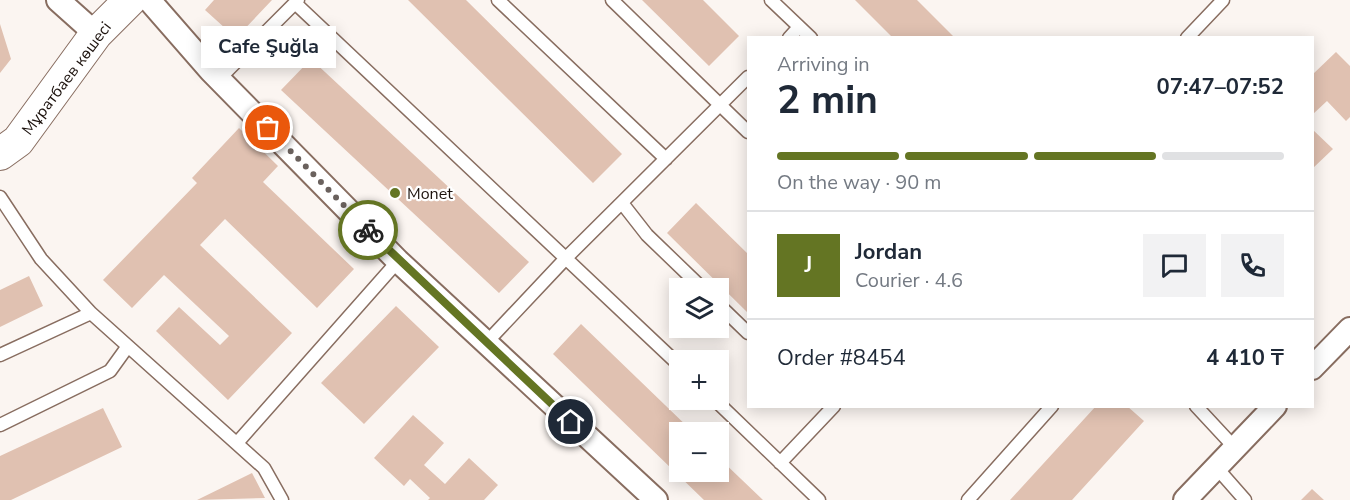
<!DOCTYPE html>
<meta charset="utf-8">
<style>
:root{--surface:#fff;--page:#f2f2f3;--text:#1f2937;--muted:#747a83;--line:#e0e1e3;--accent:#647523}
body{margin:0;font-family:"Nunito Sans",sans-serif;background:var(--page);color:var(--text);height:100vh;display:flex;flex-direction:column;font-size:22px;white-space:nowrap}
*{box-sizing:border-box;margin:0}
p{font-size:20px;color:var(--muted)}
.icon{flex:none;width:33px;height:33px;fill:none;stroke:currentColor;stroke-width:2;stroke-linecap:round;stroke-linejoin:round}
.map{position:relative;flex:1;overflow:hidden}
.sheet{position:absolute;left:747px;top:36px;width:567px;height:372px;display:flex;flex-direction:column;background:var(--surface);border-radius:0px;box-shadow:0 3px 15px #0003}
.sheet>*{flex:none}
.fabs{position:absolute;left:669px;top:278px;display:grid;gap:12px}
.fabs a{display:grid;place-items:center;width:60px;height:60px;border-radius:0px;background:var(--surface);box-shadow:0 3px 15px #0003;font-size:30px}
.pin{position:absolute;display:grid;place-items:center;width:51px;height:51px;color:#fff;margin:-26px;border:3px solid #fff;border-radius:50%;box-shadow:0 2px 6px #0007}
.courier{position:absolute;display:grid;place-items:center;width:60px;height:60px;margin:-30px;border:4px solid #647523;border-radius:50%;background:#fff;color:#222;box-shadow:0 2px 8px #0007}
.bubble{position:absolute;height:42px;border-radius:0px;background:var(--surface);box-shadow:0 3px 15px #0003;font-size:20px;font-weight:700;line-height:42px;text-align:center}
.headline em{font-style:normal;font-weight:700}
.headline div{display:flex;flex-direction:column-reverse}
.headline{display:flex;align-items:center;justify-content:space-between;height:102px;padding:0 30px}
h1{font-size:39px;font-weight:700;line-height:45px}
.bar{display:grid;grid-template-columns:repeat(4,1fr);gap:9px 6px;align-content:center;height:72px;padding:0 30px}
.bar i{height:8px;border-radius:4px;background:var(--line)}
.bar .selected{background:var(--accent)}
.bar p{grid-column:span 4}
.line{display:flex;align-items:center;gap:15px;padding:0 30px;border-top:2px solid var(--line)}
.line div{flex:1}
.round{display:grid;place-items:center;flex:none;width:63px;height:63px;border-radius:0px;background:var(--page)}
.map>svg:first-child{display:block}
.building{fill:#e0c1b1}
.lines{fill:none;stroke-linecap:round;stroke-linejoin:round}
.lane-casing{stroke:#886d60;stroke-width:15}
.street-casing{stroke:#886d60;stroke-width:26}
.secondary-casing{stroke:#886d60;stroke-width:34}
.lane{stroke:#fff;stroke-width:12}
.street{stroke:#fff;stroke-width:22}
.secondary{stroke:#fff;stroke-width:32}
.done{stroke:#6a615d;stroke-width:6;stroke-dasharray:0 10.8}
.route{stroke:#647523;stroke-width:8}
.poi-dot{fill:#647523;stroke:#fff;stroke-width:2}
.labels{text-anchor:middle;stroke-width:4.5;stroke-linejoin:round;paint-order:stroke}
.street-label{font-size:16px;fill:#1c120d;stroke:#fff}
.poi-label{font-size:16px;fill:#1c120d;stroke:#fff;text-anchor:start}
</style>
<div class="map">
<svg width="1350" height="500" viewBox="0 0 1350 500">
<rect width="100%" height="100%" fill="#fbf5f1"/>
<!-- building -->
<path class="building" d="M214 0H272L236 38 205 10Z
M408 0H466L622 154 593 183Z
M642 0H703L739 36 709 66Z
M855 0H917L955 38H893Z
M0 24 11 59 0 73Z
M1336 52 1350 66V117L1346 121 1327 101 1312 115V75Z
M311 59 529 262 499 293 281 90Z
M239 128 278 166 263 182 354 269 317 308 225 219 200 245 292 333 228 400 156 331 179 307 220 345 229 336 164 275 132 308 103 280 197 183 192 178Z
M1312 129 1333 149 1312 169Z
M696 203 748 254V313L667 233Z
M29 276 43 306 0 327V290Z
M396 306 439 347 364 424 321 383Z
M581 324 693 432H680V471H718V457L763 500H704L553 354Z
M1096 406H1127L1144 421 1072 500H1010Z
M103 408 122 447 11 500H0V456Z
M413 415 444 443 424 465 445 484 469 458 498 485 484 500H428L430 498 410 479 404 486 374 458Z
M252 473 265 498 197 500Z
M1312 489 1324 500H1301Z"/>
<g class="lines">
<!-- lane casing -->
<g class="lane-casing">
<path id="lane" d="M498 0 666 159
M612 0 748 132
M771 0 811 38
M295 3 680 366
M789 38 799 27
M1187 38 1223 0
M219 79 298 0
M0 197 41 259 91 313 264 468 282 500
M622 203 647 235 702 288
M718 304 748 333
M486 343 567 257 748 77
M0 355 91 313
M714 399 819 500
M1196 406 1235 448
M0 425 110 371 128 346
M237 443 398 261
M780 463 834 406
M1216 467 1245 500
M968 500 1052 406"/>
</g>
<!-- street casing -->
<g class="street-casing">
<path id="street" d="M58 0 96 34
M149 0 211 71 398 261 656 500
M1312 368 1350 329
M1185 500 1275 406"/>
</g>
<!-- secondary casing -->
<g class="secondary-casing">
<path id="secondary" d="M0 154 18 141 96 34 130 0"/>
</g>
<!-- lane -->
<use href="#lane" class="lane"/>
<!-- street -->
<use href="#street" class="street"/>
<!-- secondary -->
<use href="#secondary" class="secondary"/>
</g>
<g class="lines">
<!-- done -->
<path class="done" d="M268 128 368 230"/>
<!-- route -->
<path class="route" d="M368 230 571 422"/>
</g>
<!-- markers -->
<circle class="poi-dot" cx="395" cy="193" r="6"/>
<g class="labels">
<!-- street labels -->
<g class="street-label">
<text transform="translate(66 78) rotate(-53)" y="6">Мұратбаев көшесі</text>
</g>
<!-- poi labels -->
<g class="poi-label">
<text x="407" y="199">Monet</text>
</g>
</g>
</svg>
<div class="fabs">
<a><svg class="icon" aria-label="layers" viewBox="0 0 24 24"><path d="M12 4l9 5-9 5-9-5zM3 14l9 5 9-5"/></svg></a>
<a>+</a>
<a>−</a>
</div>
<div class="pin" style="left:268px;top:128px;background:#ea580c"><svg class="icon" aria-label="bag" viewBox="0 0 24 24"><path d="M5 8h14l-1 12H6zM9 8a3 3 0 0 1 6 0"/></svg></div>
<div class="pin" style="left:571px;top:422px;background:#1f2937"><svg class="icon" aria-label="home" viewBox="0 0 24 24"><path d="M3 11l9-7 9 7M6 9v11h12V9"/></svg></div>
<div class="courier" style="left:368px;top:230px"><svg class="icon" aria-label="bike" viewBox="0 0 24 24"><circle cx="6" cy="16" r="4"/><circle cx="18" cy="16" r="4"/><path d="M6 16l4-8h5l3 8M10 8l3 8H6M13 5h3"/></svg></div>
<div class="bubble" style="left:201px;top:26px;width:135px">Cafe Şuğla</div>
<section class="sheet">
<div class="headline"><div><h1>2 min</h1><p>Arriving in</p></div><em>07:47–07:52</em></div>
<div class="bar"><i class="selected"></i><i class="selected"></i><i class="selected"></i><i></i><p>On the way · 90 m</p></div>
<div class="line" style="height:108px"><b class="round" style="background:var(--accent);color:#fff">J</b><div><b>Jordan</b><p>Courier · 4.6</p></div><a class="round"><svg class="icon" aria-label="chat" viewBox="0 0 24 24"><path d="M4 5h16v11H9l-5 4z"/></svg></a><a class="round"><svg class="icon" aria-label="phone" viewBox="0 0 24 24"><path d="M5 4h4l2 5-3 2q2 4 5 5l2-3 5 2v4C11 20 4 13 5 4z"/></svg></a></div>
<div class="line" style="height:78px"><div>Order #8454</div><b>4 410 ₸</b></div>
</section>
</div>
